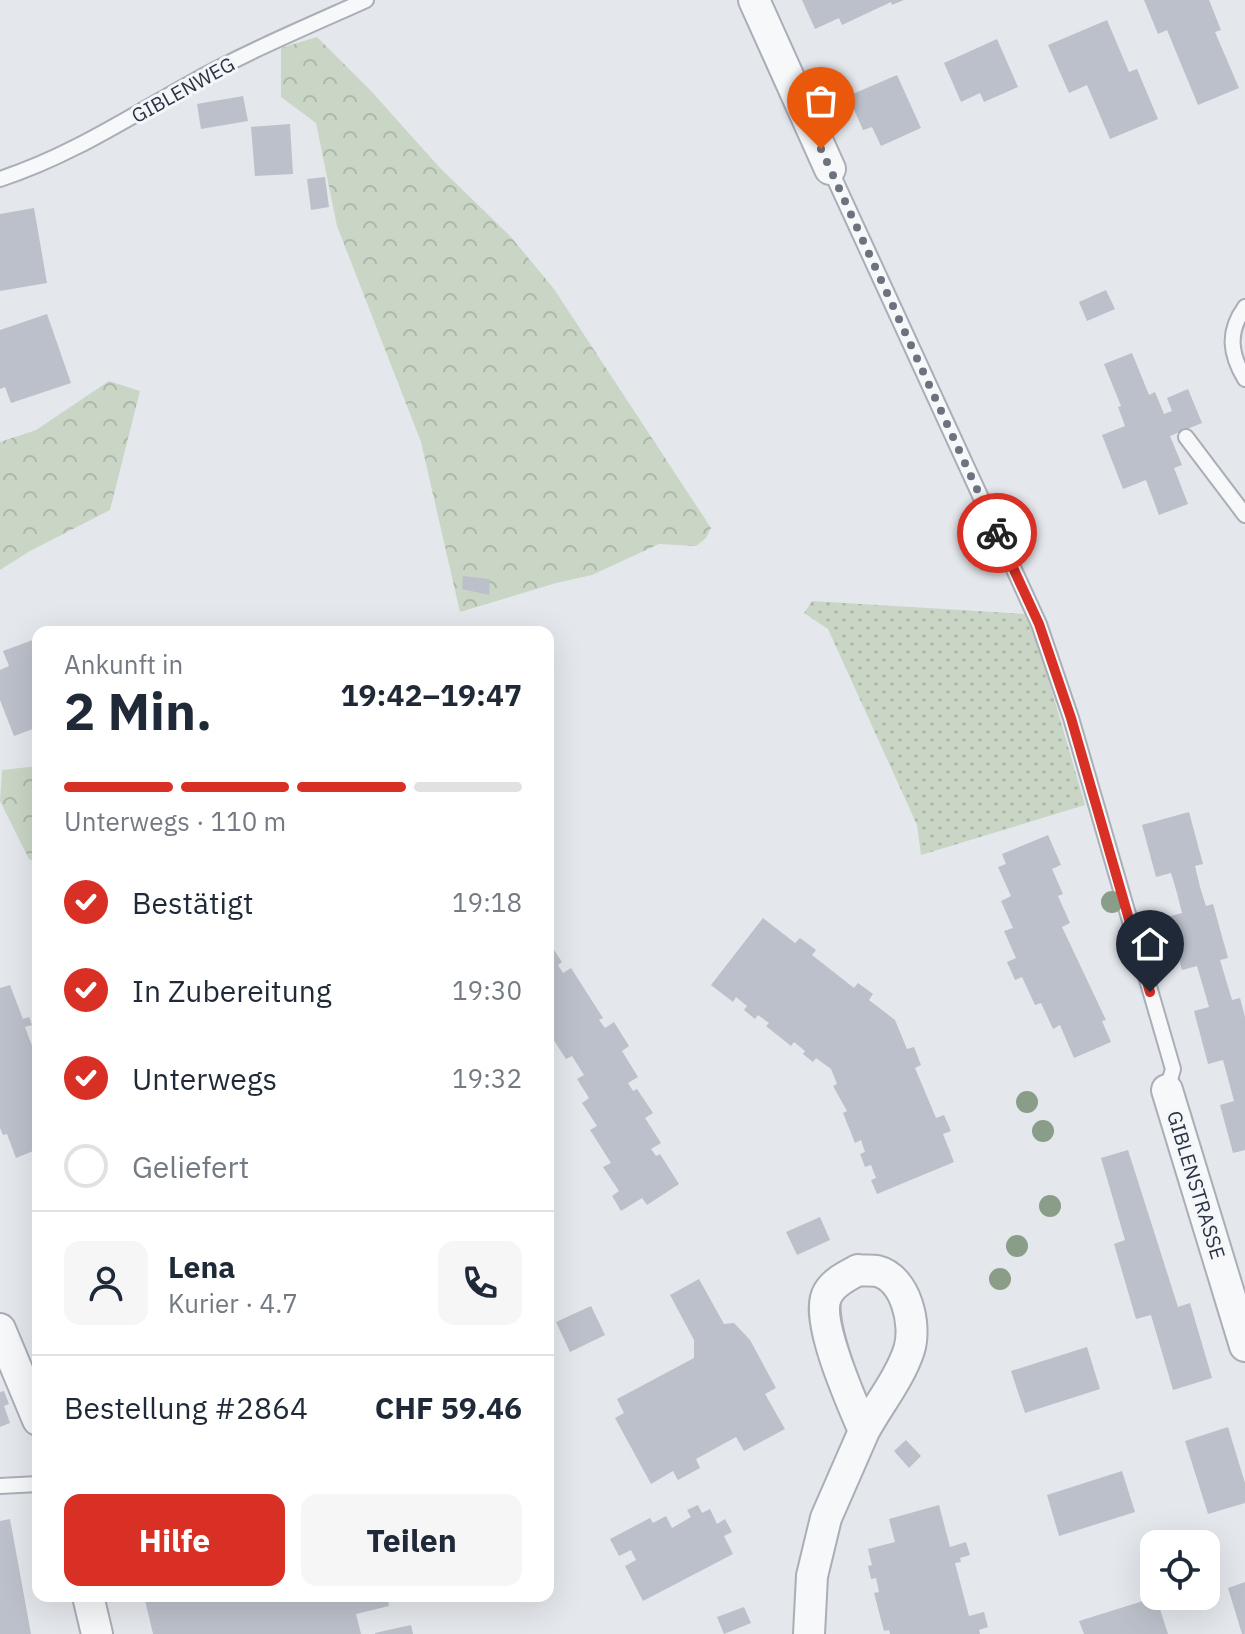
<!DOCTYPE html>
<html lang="de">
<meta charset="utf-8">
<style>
:root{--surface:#fff;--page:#f6f6f7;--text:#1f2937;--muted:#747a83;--line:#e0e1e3;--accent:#d93025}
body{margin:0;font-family:"IBM Plex Sans",sans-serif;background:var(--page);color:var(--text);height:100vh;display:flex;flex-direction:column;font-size:30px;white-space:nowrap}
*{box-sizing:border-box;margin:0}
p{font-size:26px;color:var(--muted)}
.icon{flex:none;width:44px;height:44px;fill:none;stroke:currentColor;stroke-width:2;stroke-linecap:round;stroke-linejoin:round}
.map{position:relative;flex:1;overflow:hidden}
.details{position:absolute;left:32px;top:626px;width:522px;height:976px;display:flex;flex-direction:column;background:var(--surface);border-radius:16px;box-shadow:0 8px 32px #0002}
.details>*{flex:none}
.buttons{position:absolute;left:1140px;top:1530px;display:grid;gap:16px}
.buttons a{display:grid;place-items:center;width:80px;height:80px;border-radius:16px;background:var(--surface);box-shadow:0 8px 32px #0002;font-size:40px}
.pin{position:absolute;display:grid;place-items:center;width:68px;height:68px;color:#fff;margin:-82px -34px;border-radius:50% 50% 50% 0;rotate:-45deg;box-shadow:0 0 8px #0007}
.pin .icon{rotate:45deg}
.courier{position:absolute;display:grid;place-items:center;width:80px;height:80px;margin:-40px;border:6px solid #d93025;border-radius:50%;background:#fff;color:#222;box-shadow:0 2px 10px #0007}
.headline em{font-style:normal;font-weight:700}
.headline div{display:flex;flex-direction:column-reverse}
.headline{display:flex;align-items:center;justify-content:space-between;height:136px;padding:0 32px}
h1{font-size:52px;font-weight:700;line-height:60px}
.bar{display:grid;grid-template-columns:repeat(4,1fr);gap:12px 8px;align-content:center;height:96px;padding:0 32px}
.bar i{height:10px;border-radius:6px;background:var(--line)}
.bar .active{background:var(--accent)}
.bar p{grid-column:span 4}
.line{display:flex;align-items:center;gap:20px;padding:0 32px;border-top:2px solid var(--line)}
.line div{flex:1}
.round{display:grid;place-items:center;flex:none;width:84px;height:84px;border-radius:16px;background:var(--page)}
ol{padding:0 32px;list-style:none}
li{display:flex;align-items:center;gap:24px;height:88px}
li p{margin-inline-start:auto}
li .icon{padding:8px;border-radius:50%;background:var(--accent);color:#fff;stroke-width:4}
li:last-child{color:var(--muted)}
li i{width:44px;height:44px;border:4px solid var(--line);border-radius:50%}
.primary-button{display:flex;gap:16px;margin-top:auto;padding:16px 32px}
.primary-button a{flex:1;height:92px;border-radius:16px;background:var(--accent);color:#fff;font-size:32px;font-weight:700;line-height:92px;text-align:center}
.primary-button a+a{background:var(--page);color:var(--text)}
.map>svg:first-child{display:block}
.grass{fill:url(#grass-dots)}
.forest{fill:url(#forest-crowns)}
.building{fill:#bbc0ca}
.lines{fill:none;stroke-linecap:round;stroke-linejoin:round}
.service-casing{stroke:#a9aeb7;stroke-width:18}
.minor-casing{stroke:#a9aeb7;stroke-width:34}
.service{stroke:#f7f8fa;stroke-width:14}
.minor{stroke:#f7f8fa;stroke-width:30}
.tree{fill:#899d89}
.done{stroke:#6c737f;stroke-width:8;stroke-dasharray:0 14.4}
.route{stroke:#d93025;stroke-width:10}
.labels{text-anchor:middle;stroke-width:6;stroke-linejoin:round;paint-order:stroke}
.street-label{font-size:20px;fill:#2b3445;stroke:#f4f6f9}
</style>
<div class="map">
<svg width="1245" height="1634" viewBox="0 0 1245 1634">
<defs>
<pattern id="grass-dots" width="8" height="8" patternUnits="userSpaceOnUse" patternTransform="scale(2)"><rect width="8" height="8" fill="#c9d6c5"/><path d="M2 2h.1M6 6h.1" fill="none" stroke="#adb8ab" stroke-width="1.8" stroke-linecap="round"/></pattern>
<pattern id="forest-crowns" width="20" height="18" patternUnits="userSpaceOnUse" patternTransform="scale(2)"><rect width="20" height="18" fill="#c9d6c5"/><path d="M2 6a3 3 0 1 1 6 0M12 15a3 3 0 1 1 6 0" fill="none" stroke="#adb8ab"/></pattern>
</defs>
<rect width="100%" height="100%" fill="#e4e7ec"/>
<!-- grass -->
<path class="grass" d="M812 601 1025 614 1040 650 1085 805 921 855 917 825 828 629 804 613Z"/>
<!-- forest -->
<path class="forest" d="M317 37 372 92 440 168 511 237 554 289 711 528 706 538 696 546 659 544 592 575 556 583 460 612 421 442 337 226 316 123 281 97V48Z
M109 381 140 391 110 510 30 551 0 570V442L36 430Z
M38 766V862L29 859 0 801 2 770Z"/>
<!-- building -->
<path class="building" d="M802 0H904L892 5 891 2 842 25 839 18 815 29Z
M1144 0H1209L1221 30 1215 32 1239 88 1198 105 1167 30 1158 34Z
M1107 20 1129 72 1137 69 1158 119 1110 139 1087 85 1069 93 1048 45Z
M997 39 1018 87 984 102 980 93 961 102 944 63Z
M897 75 921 128 881 146 872 127 863 130 848 96Z
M243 96 248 121 201 129 197 104Z
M290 124 293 174 255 176 251 127Z
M325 177 329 207 311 210 307 179Z
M34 208 47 283 0 291V214Z
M1106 290 1115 309 1087 321 1079 302Z
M47 314 71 383 11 403 5 387 0 389V330Z
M1132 353 1149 395 1155 392 1164 414 1172 411 1167 398 1188 389 1202 423 1170 436 1182 465 1174 468 1188 504 1159 515 1146 480 1123 489 1102 435 1125 426 1118 407 1121 406 1104 364Z
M463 576 490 579 489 595 462 589Z
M38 638V727L14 736 0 700V670L9 666 3 651Z
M1189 812 1203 864 1195 866 1200 887 1206 906 1213 904 1228 958 1220 960 1232 1000 1240 998 1245 1017V1150L1233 1153 1220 1105 1234 1101 1223 1060 1208 1064 1194 1011 1209 1007 1197 966 1182 970 1167 917 1182 913 1177 893 1171 873 1156 877 1142 825Z
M1048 835 1061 865 1052 869 1063 894 1058 896 1070 923 1062 927 1106 1020 1102 1021 1111 1042 1074 1058 1060 1025 1053 1029 1041 1003 1035 1005 1022 977 1015 980 1007 962 1016 958 1004 931 1013 928 1001 901 1011 896 998 867 1006 864 1002 854Z
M763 918 795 943 800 938 816 950 812 955 854 988 858 983 873 994 869 1000 895 1020 907 1049 914 1047 921 1065 915 1068 936 1118 944 1115 951 1131 943 1134 954 1162 877 1194 871 1180 876 1178 871 1165 865 1167 860 1154 865 1152 861 1140 855 1143 843 1113 847 1111 833 1086 837 1084 831 1069 816 1058 813 1062 803 1054 805 1051 794 1042 791 1046 766 1026 769 1023 758 1015 755 1019 744 1010 747 1006 736 997 733 1002 711 985Z
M548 941 562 962 558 965 563 973 571 968 603 1018 599 1020 605 1028 614 1022 629 1046 622 1051 638 1077 628 1083 633 1091 637 1089 653 1113 645 1118 661 1143 651 1149 656 1156 660 1154 679 1184 647 1205 642 1198 621 1211 612 1196 619 1191 603 1167 611 1163 590 1130 597 1126 582 1103 589 1098 577 1079 584 1075 572 1056 566 1059 551 1036 548 1038Z
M10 985 23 1019 29 1017 32 1025 25 1027 38 1062V1149L16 1158 7 1134 3 1135 0 1128V988Z
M1128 1150 1178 1307 1190 1303 1212 1378 1173 1390 1151 1315 1136 1319 1114 1244 1125 1240 1101 1158Z
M820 1217 830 1240 797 1255 786 1232Z
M699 1279 724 1324 734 1323 750 1340 776 1388 765 1394 785 1429 744 1451 736 1437 696 1459 700 1468 678 1480 673 1471 651 1484 615 1418 624 1413 617 1399 694 1358V1340L670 1295Z
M591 1306 605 1335 570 1352 556 1322Z
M1087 1347 1100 1389 1025 1413 1011 1371Z
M4 1391 9 1404 4 1406 10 1423 0 1427V1392Z
M1228 1427 1245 1483V1503L1208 1514 1185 1441Z
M906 1440 921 1456 909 1468 894 1451Z
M1122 1471 1135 1512 1059 1536 1047 1495Z
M698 1505 702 1513 710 1509 717 1524 725 1519 732 1532 724 1536 733 1554 643 1601 625 1566 636 1560 631 1550 619 1556 610 1539 650 1518 653 1523 666 1516 672 1528 691 1517 687 1510Z
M939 1505 950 1547 966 1542 970 1555 960 1558 961 1562 955 1563 969 1616 984 1612 988 1627 979 1630 980 1634H890L889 1630 884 1631 874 1593 879 1592 876 1578 871 1579 868 1566 872 1565 868 1549 895 1542 889 1519Z
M10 1519 31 1634H0V1521Z
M1245 1582V1634H1242L1228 1588Z
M144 1596H387L389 1606 356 1614 361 1634H153Z
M1156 1597 1168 1634H1084L1079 1621Z
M744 1607 751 1623 724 1634 717 1617Z
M411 1625 413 1634H375V1633Z"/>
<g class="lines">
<!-- service casing -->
<g class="service-casing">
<path id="service" d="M830 169 1039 624 1071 718 1173 1069 1167 1090
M0 179C68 157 126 119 187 85 244 53 306 27 366 0
M1245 307C1227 332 1230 354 1245 379
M1186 437 1245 515
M0 1486 38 1484"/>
</g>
<!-- minor casing -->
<g class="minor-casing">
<path id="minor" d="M754 0 830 169
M1167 1090 1245 1346
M858 1270C864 1271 871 1270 877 1271 906 1278 917 1325 909 1350 900 1378 878 1405 864 1431 853 1405 813 1317 828 1293 834 1282 847 1276 858 1270Z
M0 1329 38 1420
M88 1596 97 1634
M809 1634 812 1576 826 1518 864 1431"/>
</g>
<!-- service -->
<use href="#service" class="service"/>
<!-- minor -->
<use href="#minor" class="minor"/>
</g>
<!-- trees -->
<g class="tree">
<circle cx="1112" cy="902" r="11"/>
<circle cx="1027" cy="1102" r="11"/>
<circle cx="1043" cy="1131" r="11"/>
<circle cx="1050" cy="1206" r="11"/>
<circle cx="1017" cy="1246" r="11"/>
<circle cx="1000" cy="1279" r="11"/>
</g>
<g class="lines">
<!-- done -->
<path class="done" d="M821 149 997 533"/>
<!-- route -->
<path class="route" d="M997 533 1039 624 1071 718 1150 992"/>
</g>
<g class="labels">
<!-- street labels -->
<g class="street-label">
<text transform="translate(183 90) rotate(-29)" y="7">GIBLENWEG</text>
<text transform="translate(1196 1185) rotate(73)" y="7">GIBLENSTRASSE</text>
</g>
</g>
</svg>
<div class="buttons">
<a><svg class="icon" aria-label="locate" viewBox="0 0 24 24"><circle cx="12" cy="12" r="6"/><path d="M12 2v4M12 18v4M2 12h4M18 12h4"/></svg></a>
</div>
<div class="pin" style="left:821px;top:149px;background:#ea580c"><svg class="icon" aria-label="bag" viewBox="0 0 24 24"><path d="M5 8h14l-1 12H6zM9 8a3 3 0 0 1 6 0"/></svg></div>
<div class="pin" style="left:1150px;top:992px;background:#1f2937"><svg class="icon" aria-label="home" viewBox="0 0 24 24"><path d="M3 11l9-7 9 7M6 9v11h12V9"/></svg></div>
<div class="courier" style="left:997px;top:533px"><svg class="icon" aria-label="bike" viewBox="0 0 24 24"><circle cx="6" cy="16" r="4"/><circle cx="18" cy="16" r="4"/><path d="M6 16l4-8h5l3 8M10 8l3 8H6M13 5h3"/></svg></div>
<section class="details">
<div class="headline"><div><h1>2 Min.</h1><p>Ankunft in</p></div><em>19:42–19:47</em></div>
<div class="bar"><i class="active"></i><i class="active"></i><i class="active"></i><i></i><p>Unterwegs · 110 m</p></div>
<ol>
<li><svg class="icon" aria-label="check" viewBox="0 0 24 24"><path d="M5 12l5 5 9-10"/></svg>Bestätigt<p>19:18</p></li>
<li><svg class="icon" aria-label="check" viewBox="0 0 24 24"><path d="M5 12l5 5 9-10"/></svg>In Zubereitung<p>19:30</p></li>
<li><svg class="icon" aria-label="check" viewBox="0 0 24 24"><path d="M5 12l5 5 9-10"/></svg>Unterwegs<p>19:32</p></li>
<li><i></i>Geliefert</li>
</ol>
<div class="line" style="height:144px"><a class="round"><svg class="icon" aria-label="person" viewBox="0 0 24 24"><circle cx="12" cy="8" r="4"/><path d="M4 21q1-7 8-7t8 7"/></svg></a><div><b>Lena</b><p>Kurier · 4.7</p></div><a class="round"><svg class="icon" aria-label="phone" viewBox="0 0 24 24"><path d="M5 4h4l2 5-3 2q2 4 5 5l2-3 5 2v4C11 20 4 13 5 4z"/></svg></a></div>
<div class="line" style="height:104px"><div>Bestellung #2864</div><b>CHF 59.46</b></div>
<div class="primary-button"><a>Hilfe</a><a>Teilen</a></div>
</section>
</div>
